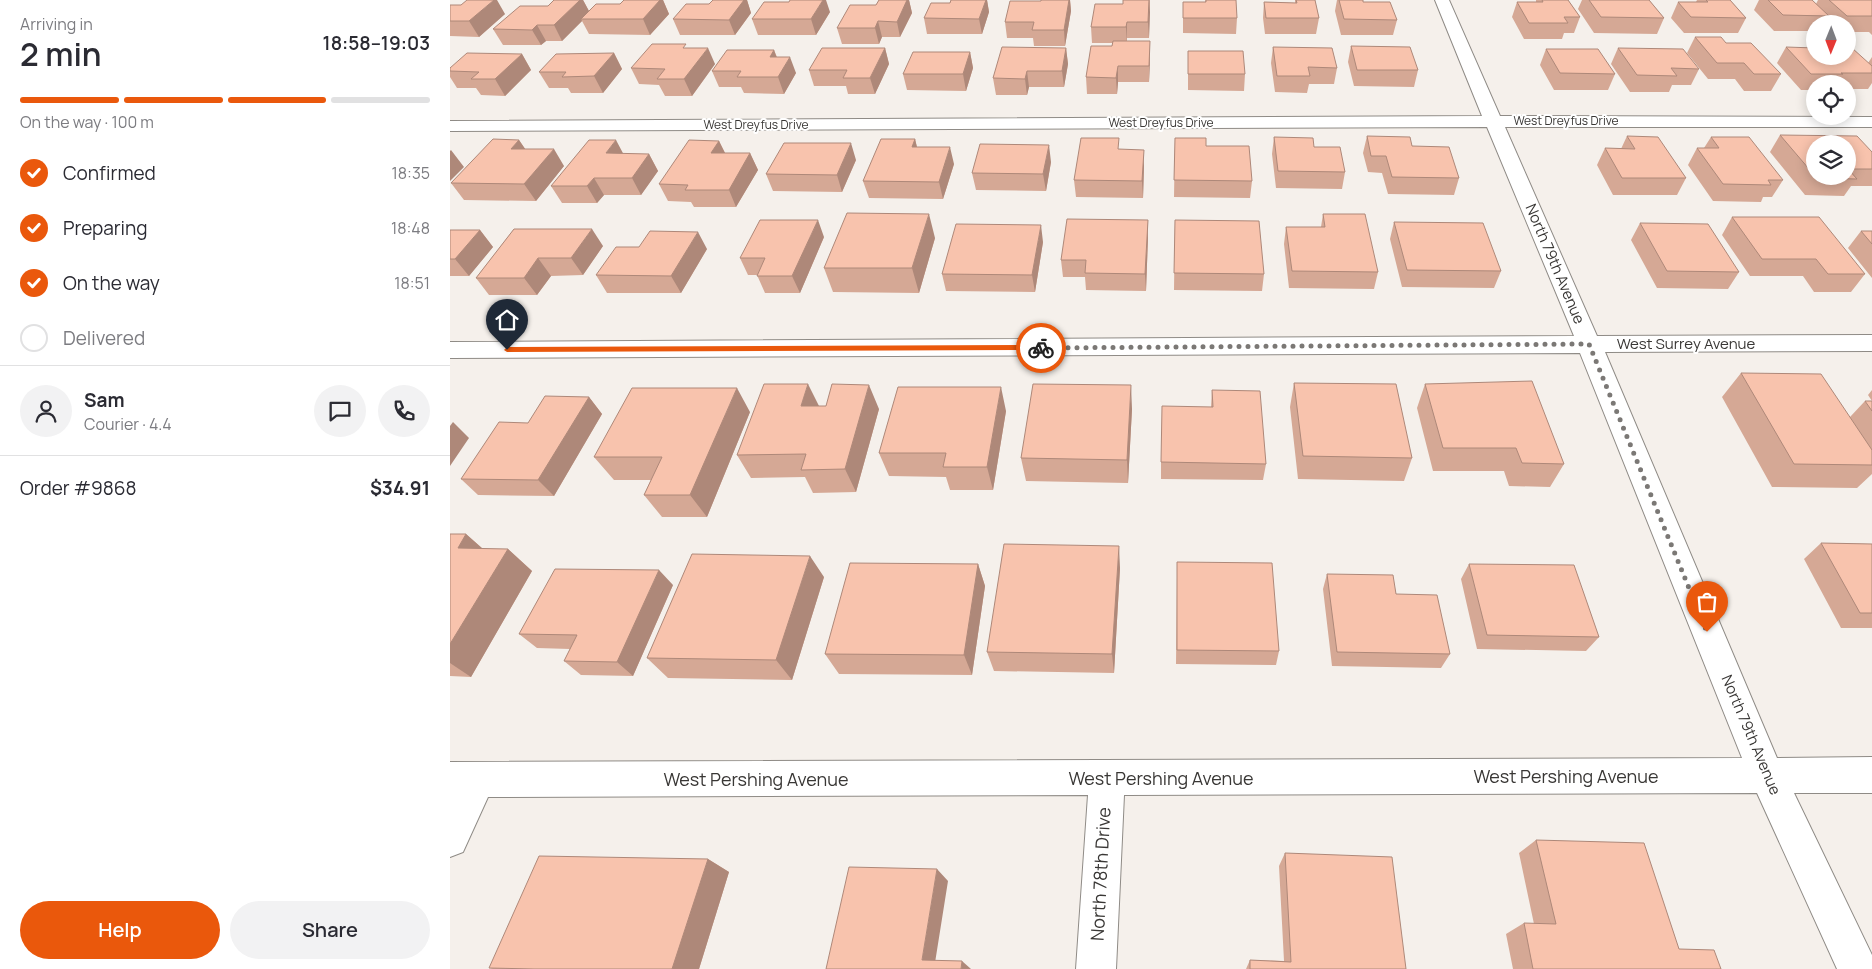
<!DOCTYPE html>
<meta charset="utf-8">
<style>
:root{--surface:#fff;--page:#f2f2f3;--text:#2b2b33;--muted:#7c7c81;--line:#e1e1e2;--accent:#ea580c}
body{margin:0;font-family:Manrope,sans-serif;background:var(--page);color:var(--text);height:100vh;display:flex;flex-direction:column;font-size:19px;white-space:nowrap}
*{box-sizing:border-box;margin:0}
p{font-size:16px;color:var(--muted)}
.icon{flex:none;width:28px;height:28px;fill:none;stroke:currentColor;stroke-width:2;stroke-linecap:round;stroke-linejoin:round}
.map{position:relative;flex:1;overflow:hidden}
.side{display:flex;flex-direction:column;background:var(--surface);width:450px}
.side>*{flex:none}
.needle{width:32px;rotate:181deg}
.tools{position:absolute;left:1356px;top:15px;display:grid;gap:10px}
.tools a{display:grid;place-items:center;width:50px;height:50px;border-radius:50%;background:var(--surface);box-shadow:0 2px 12px #0003;font-size:25px}
.pin{position:absolute;display:grid;place-items:center;width:42px;height:42px;color:#fff;margin:-51px -21px;border-radius:50% 50% 50% 0;rotate:-45deg;box-shadow:0 0 5px #0007}
.pin .icon{rotate:45deg}
.courier{position:absolute;display:grid;place-items:center;width:50px;height:50px;margin:-25px;border:4px solid #ea580c;border-radius:50%;background:#fff;color:#222;box-shadow:0 1px 6px #0007}
.head em{font-style:normal;font-weight:600}
.head div{display:flex;flex-direction:column-reverse}
.head{display:flex;align-items:center;justify-content:space-between;height:85px;padding:0 20px}
h1{font-size:32px;font-weight:600;line-height:38px}
.bar{display:grid;grid-template-columns:repeat(4,1fr);gap:8px 5px;align-content:center;height:60px;padding:0 20px}
.bar i{height:6px;border-radius:4px;background:var(--line)}
.bar .selected{background:var(--accent)}
.bar p{grid-column:span 4}
.line{display:flex;align-items:center;gap:12px;padding:0 20px;border-top:1px solid var(--line)}
.line div{flex:1}
.round{display:grid;place-items:center;flex:none;width:52px;height:52px;border-radius:26px;background:var(--page)}
ol{padding:0 20px;list-style:none}
li{display:flex;align-items:center;gap:15px;height:55px}
li p{margin-inline-start:auto}
li .icon{padding:5px;border-radius:50%;background:var(--accent);color:#fff;stroke-width:4}
li:last-child{color:var(--muted)}
li i{width:28px;height:28px;border:2px solid var(--line);border-radius:50%}
.cta{display:flex;gap:10px;margin-top:auto;padding:10px 20px}
.cta a{flex:1;height:58px;border-radius:30px;background:var(--accent);color:#fff;font-size:20px;font-weight:600;line-height:58px;text-align:center}
.cta a+a{background:var(--page);color:var(--text)}
main{display:flex;flex:1;min-height:0}
.map>svg:first-child{display:block}
.lines{fill:none;stroke-linecap:round;stroke-linejoin:round}
.minor-casing{stroke:#8f8b86;stroke-width:2}
.minor{fill:#fff;fill-rule:evenodd}
.wall{fill:#d5a895}
.shaded-wall{fill:#ae8879}
.building{fill:#f8c3ad;stroke:#ae8879}
.route{fill:#ea580c}
.done{stroke:#7b7875;stroke-width:5;stroke-dasharray:0 9}
.labels{text-anchor:middle;stroke-width:4;stroke-linejoin:round;paint-order:stroke}
.far-street-label{font-size:12px;fill:#393735;stroke:#fff}
.street-label{font-size:15px;fill:#393735;stroke:#fff}
.near-street-label{font-size:18px;fill:#393735;stroke:#fff}
</style>
<main>
<section class="side">
<div class="head"><div><h1>2 min</h1><p>Arriving in</p></div><em>18:58–19:03</em></div>
<div class="bar"><i class="selected"></i><i class="selected"></i><i class="selected"></i><i></i><p>On the way · 100 m</p></div>
<ol>
<li><svg class="icon" aria-label="check" viewBox="0 0 24 24"><path d="M5 12l5 5 9-10"/></svg>Confirmed<p>18:35</p></li>
<li><svg class="icon" aria-label="check" viewBox="0 0 24 24"><path d="M5 12l5 5 9-10"/></svg>Preparing<p>18:48</p></li>
<li><svg class="icon" aria-label="check" viewBox="0 0 24 24"><path d="M5 12l5 5 9-10"/></svg>On the way<p>18:51</p></li>
<li><i></i>Delivered</li>
</ol>
<div class="line" style="height:90px"><a class="round"><svg class="icon" aria-label="person" viewBox="0 0 24 24"><circle cx="12" cy="8" r="4"/><path d="M4 21q1-7 8-7t8 7"/></svg></a><div><b>Sam</b><p>Courier · 4.4</p></div><a class="round"><svg class="icon" aria-label="chat" viewBox="0 0 24 24"><path d="M4 5h16v11H9l-5 4z"/></svg></a><a class="round"><svg class="icon" aria-label="phone" viewBox="0 0 24 24"><path d="M5 4h4l2 5-3 2q2 4 5 5l2-3 5 2v4C11 20 4 13 5 4z"/></svg></a></div>
<div class="line" style="height:65px"><div>Order #9868</div><b>$34.91</b></div>
<div class="cta"><a>Help</a><a>Share</a></div>
</section>
<div class="map">
<svg width="1422" height="969" viewBox="0 0 1422 969">
<rect width="100%" height="100%" fill="#f5f0eb"/>
<g class="lines">
<!-- minor casing -->
<g class="minor-casing">
<path id="minor" d="M985 0H999L1050 116 1422 117V127H1055L1147 336 1422 335V351L1155 352 1327 758 1422 757V793H1344L1422 955V969H1387L1307 793 674 795 666 969H626L638 795 38 797 13 852 0 857V762L1292 758 1130 353 0 358V342L1124 336 1037 127 0 131V121L1032 116Z"/>
</g>
<!-- minor -->
<use href="#minor" class="minor"/>
</g>
<!-- wall -->
<path class="wall" d="M133 0 139 11 170 4 174 0H213L219 14 200 35 139 34 132 21 112 41H96L91 45H53L43 29 98 6Z
M263 0H297L301 13 285 35H230L223 19 259 4Z
M429 0H459L462 13 450 37H432L429 44H392L387 28 426 5Z
M501 0H537L539 12 532 34H477L474 18 500 3Z
M591 0H620L621 11 615 46H584L583 38H557L555 22 591 1Z
M700 0 699 38H677V41L700 57 699 82H668L667 94H637L636 77 662 46 663 43H642L641 27 673 4Z
M755 0 787 18 786 34 733 33V2H755Z
M845 0H865L869 18 866 34H815L813 18 814 2 845 3Z
M887 0H913V2L947 20 943 35H891L885 11Z
M1086 0H1118L1130 17 1124 33H1114L1112 39H1074L1062 17 1067 2H1086Z
M1132 0H1199L1214 18 1207 34 1144 33 1128 9Z
M1247 0H1280L1296 18 1288 33H1234L1221 18 1228 2H1246Z
M1309 0H1362L1366 4 1368 0H1422V35L1419 32H1398V24H1379L1376 21 1374 24H1365V31H1324L1304 10Z
M0 5 55 14 29 37 0 36Z
M380 12 366 35H308L302 19Z
M1245 37 1276 43 1331 74 1321 91H1294L1285 79H1258L1237 53Z
M901 46 968 70 964 87 904 86 898 62Z
M823 47 887 68 884 84H859L857 93 825 92 821 63Z
M1336 47 1418 63 1422 57V83L1418 89H1398V84H1365V90H1351L1327 63Z
M238 48 265 64 242 96H215L209 85 189 84 181 68Z
M435 48 439 64 425 94H398L396 86H364L359 70Z
M616 48 618 64 614 87H579L577 95H546L543 78Z
M1168 48 1249 69 1241 85H1222L1219 92H1180L1161 64Z
M1096 49 1165 74 1158 90H1104L1090 65Z
M324 50 327 57 346 73 334 94 294 93 291 87H269L262 71Z
M738 51 795 74 794 91 738 90Z
M520 52 523 68 516 91 457 90 453 74Z
M164 53 172 69 153 93H121L118 88H99L89 72Z
M72 54 81 70 55 96 31 95 26 88H7L0 77V68Z
M1330 135 1422 152V186H1401L1394 196 1355 195 1320 152Z
M917 136 962 146 1009 178 1004 195 938 194 932 173 918 172 913 153Z
M1177 136 1236 178 1227 195H1163L1147 165 1155 148 1171 149Z
M824 137 864 147 895 172 892 189 826 188 822 154Z
M1261 137 1333 180 1322 197H1313L1311 202 1263 201 1238 165 1247 148H1254Z
M725 138 756 146 802 181 800 198 724 197Z
M465 139 467 147 504 164 493 199 419 198 413 181Z
M69 140 75 149 114 166 86 201 14 200 1 183Z
M269 141 275 153H300L308 170 286 207H244L241 202 218 201 209 184Z
M670 149 694 166 693 198 626 197 624 180Z
M173 154H199L208 171 191 195H154L147 203H112L101 186Z
M406 160 392 192 323 191 316 174Z
M601 162 596 191 526 190 522 173Z
M873 214 928 272 924 289 839 288 834 244 836 227H871Z
M1282 217 1415 274 1401 292H1364L1353 276H1300L1272 235Z
M698 220V237L696 291 636 290 635 277H613L611 260Z
M725 220 814 274 812 291 724 290Z
M944 222 1051 271 1044 288 952 287 940 239Z
M1190 223 1289 272 1278 289 1207 288 1181 240Z
M64 229 153 246 133 275 101 276 87 295H39L26 278Z
M0 230H30L43 247 19 276H0Z
M1411 231H1422V278L1398 248Z
M374 237 350 293H315L307 275H298L290 258Z
M485 238 469 293 383 292 374 268Z
M593 242 585 292 496 291 492 274Z
M189 247 257 249 231 293H157L146 275Z
M1291 373 1400 417 1415 401H1422V474L1407 488 1322 487 1272 397Z
M844 383 962 458 954 481 848 479 840 407Z
M975 384 1114 464 1100 487 1059 486 1054 471H983L967 408Z
M762 390 816 464 813 480 711 479V462L761 407Z
M1422 390V401L1418 395Z
M139 397 152 414 104 496 28 495 11 479 78 423Z
M369 406 429 409 406 492 363 493 355 477 301 478 287 455Z
M682 409 678 483 576 481 571 458Z
M556 411 543 490H500L496 477 439 476 429 453Z
M300 412 257 517H212L194 495 201 480H164L144 457Z
M0 534H16L33 549H58L82 571 21 677 0 676Z
M1371 543 1422 544V628H1391L1354 559Z
M528 564 535 586 522 675 389 674 375 654Z
M1019 564 1149 637 1136 651 1027 649 1011 579Z
M670 568 664 673 544 671 537 652Z
M877 574 946 594 1000 654 991 668 882 666 873 589Z
M374 577 342 680 218 678 197 658Z
M727 577 829 651 826 665 726 664Z
M223 585 183 676 131 675 114 661 120 649 87 648 69 634Z
M1086 840 1229 949 1271 969H1063L1056 934 1074 923 1084 924 1069 853Z
M835 853 956 969H796L800 960 834 961 829 866Z
M258 859 279 872 249 969H43L39 968Z"/>
<!-- shaded-wall -->
<path class="shaded-wall" d="M44 0H47L55 14 29 37 19 21Z
M130 0H133L140 13 131 19 132 21 112 41 104 25Z
M210 0H213L219 14 200 35 193 19Z
M294 0H297L301 13 285 35 279 20Z
M373 0H376L380 12 366 35 361 19Z
M457 0H459L462 13 450 37 447 22Z
M536 0H537L539 12 532 34 529 19Z
M619 0H620L621 11 615 46 614 30Z
M699 0 700 12 699 38 698 22Z
M428 21 432 37 429 44 425 28Z
M677 22V43L676 27Z
M87 25 96 41 91 45 82 30Z
M700 41V57L699 82V66Z
M258 48 265 64 242 96 234 79Z
M435 48 439 64 425 94 420 78Z
M616 48 618 64 614 87 612 71Z
M324 50 330 67 320 57Z
M520 52 523 68 516 91 513 74Z
M164 53 172 69 153 93 144 76Z
M72 54 81 70 55 96 45 79Z
M340 57 346 73 334 94 328 77Z
M668 66V82L667 94 666 78Z
M577 71 579 87 577 95 575 79Z
M465 139 469 156 462 147Z
M69 140 80 156 61 149Z
M166 140 175 157 156 153Z
M269 141 277 157 261 153Z
M401 143 406 160 392 192 387 175Z
M599 145 601 162 596 191 593 174Z
M500 147 504 164 493 199 489 182Z
M104 149 114 166 86 201 74 184Z
M1 150 14 167 0 181V151Z
M694 150V166L693 198 692 181Z
M300 153 308 170 286 207 279 190Z
M199 154 208 171 191 195 182 178Z
M144 178 154 195 147 203 137 186Z
M479 214 485 238 469 293 462 268Z
M368 220 374 237 350 293 342 276Z
M698 220V237L696 291 695 274Z
M591 225 593 242 585 292 582 275Z
M142 229 153 246 133 275 121 258Z
M30 230 43 247 19 276 5 259Z
M248 232 257 249 231 293 221 276Z
M88 258 101 276 87 295 74 278Z
M358 384 370 408 351 406Z
M419 385 429 409 406 492 395 469Z
M681 385 682 409 678 483 677 460Z
M551 387 556 411 543 490 537 467Z
M287 388 300 412 257 517 240 495Z
M139 397 152 414 104 496 88 480Z
M3 422 19 438 0 466V426Z
M16 534 42 557 8 548Z
M669 546 670 568 664 673 662 654Z
M58 549 82 571 21 677 0 663V644Z
M360 556 374 577 342 680 326 660Z
M528 564 535 586 522 675 514 655Z
M209 570 223 585 183 676 167 662Z
M258 859 279 872 249 969H222Z
M487 869 498 881 484 969 472 960Z
M512 961 521 969H511Z"/>
<!-- building -->
<path class="building" d="M17 0H44L19 21H0V5H11Z
M104 0H130L104 25H87L82 30 43 29 70 6H98Z
M174 0H210L193 19H131L146 4H170Z
M263 0H294L279 20 223 19 236 4H259Z
M340 0H373L361 19H302L314 2H339Z
M429 0H457L447 22 428 21 425 28H387L400 5H426Z
M501 0H536L529 19 474 18 481 3H500Z
M591 0H619L614 30H582L584 22H555L560 1H591Z
M673 0H699L698 22H677L676 27H641L645 4H673Z
M756 0H786L787 18H733V2H756Z
M846 0H865L869 18H816L814 2 847 3Z
M889 0H913V2H940L947 20 894 19Z
M1092 0H1118L1130 17H1114L1118 23H1079L1067 2H1093Z
M1139 0H1199L1214 18 1151 17Z
M1256 0H1280L1296 18 1241 17 1228 2H1258Z
M1318 0H1362L1379 16 1333 15Z
M1379 0H1422V16H1397Z
M1245 37H1271L1276 43H1301L1331 74H1304L1294 63H1267Z
M663 41H700L699 66H668L666 78 636 77 641 46H662Z
M202 44H236L233 48H258L234 79H207L215 69 181 68Z
M901 46 960 47 968 70H907Z
M552 47 616 48 612 71H577L575 79 543 78Z
M823 47 882 48 887 68 858 67 860 76H827Z
M1336 47 1365 48V56H1398V48H1402L1422 66V73H1391L1393 74H1361Z
M372 48H435L420 78H393L397 70H359Z
M1168 48 1233 49 1249 69 1221 68 1227 76 1187 75Z
M1096 49H1148L1165 74 1110 73Z
M277 50H324L320 57H340L328 77H287L291 71H262Z
M738 51H793L795 74H738Z
M463 52H520L513 74H453Z
M17 53 72 54 45 79H21L29 72 0 71V68Z
M164 53 144 76 112 77 116 72H89L106 54Z
M1330 135 1407 136 1422 152V169H1398L1407 179 1367 178 1365 176H1398V144H1365V176Z
M917 136 960 137 962 146 999 147 1009 178 942 177 936 156H921Z
M1177 136 1208 137 1236 178H1172L1155 148 1185 149Z
M824 137 863 138 864 147H890L895 172 828 171Z
M1261 137H1299L1333 180H1318L1321 185 1273 184 1247 148H1269Z
M631 138H669L668 149 694 150 692 181 624 180Z
M725 138H756V146H799L802 181 724 180Z
M43 139 69 140 61 149H104L74 184 1 183Z
M431 139H465L462 147H500L489 182 413 181Z
M139 140H166L156 153 199 154 182 178H144L137 186H101Z
M239 140 269 141 261 153H300L279 190H235L238 185 209 184Z
M334 143H401L387 175 316 174Z
M530 144 599 145 593 174 522 173Z
M397 213 479 214 462 268H374Z
M873 214H915L928 272 842 271 836 227H875Z
M1282 217H1369L1415 274H1378L1366 259H1312Z
M617 219 698 220 695 274 635 273 636 260H611Z
M310 220H368L342 276H307L315 258H290Z
M725 220 809 221 814 274 724 273Z
M944 222 1033 223 1051 271 957 270Z
M1190 223 1258 224 1289 272 1217 271Z
M506 224 591 225 582 275 492 274Z
M64 229H142L121 258H88L74 278H26Z
M0 230H30L5 259H0Z
M200 231 248 232 221 276 146 275 166 247H189Z
M1411 231H1422V244Z
M1291 373 1371 374 1422 450V465L1344 464Z
M1082 381 1114 464 1072 463 1066 448H993L975 384Z
M844 383 946 384 962 458 853 456Z
M314 384H358L351 406H376L382 384 419 385 395 469 351 470 356 454 287 455Z
M583 384 681 385 677 460 571 458Z
M448 387H551L537 467H493L496 453H429Z
M182 388H287L240 495H194L212 457H144Z
M762 390 810 391 816 464 711 462 712 406 763 407Z
M95 396 139 397 88 480 11 479 49 422 78 423Z
M1415 401H1422V411Z
M0 534H16L8 548 58 549 0 644Z
M1371 543 1422 544V613H1410Z
M554 544 669 546 662 654 537 652Z
M242 554 360 556 326 660 197 658Z
M727 562 822 563 829 651 727 650Z
M400 563 528 564 514 655 375 654Z
M1019 564 1124 565 1149 637 1037 635Z
M105 569 209 570 167 662 114 661 127 635 69 634Z
M877 574 943 575 946 594 987 595 1000 654 887 652Z
M1086 840 1194 843 1229 949 1264 950 1271 969H1083L1074 923 1106 924Z
M835 853 942 857 956 969H800V960L841 962Z
M89 856 258 859 222 969H84L39 968Z
M399 867 487 869 472 960 512 961 511 969H376Z"/>
<!-- route -->
<path class="route" d="M591 345 594 348 591 350 57 352 54 350 57 347Z"/>
<g class="lines">
<!-- done -->
<path class="done" d="M591 348 1139 344 1257 632"/>
</g>
<g class="labels">
<!-- far-street labels -->
<g class="far-street-label">
<text x="1116" y="125">West Dreyfus Drive</text>
<text x="711" y="127">West Dreyfus Drive</text>
<text x="306" y="129">West Dreyfus Drive</text>
</g>
<!-- street labels -->
<g class="street-label">
<text transform="translate(1105 264) rotate(67)" y="5">North 79th Avenue</text>
<text x="1236" y="349">West Surrey Avenue</text>
<text transform="translate(1301 735) rotate(67)" y="5">North 79th Avenue</text>
</g>
<!-- near-street labels -->
<g class="near-street-label">
<text x="1116" y="783">West Pershing Avenue</text>
<text x="711" y="785">West Pershing Avenue</text>
<text x="306" y="786">West Pershing Avenue</text>
<text transform="translate(651 874) rotate(-87)" y="6">North 78th Drive</text>
</g>
</g>
</svg>
<div class="tools">
<a><svg class="needle" viewBox="-14 -14 28 28"><path d="M0-13l5 13h-10z" fill="#e53935"/><path d="M0 13l5-13h-10z" fill="#7c7c81"/></svg></a>
<a><svg class="icon" aria-label="locate" viewBox="0 0 24 24"><circle cx="12" cy="12" r="6"/><path d="M12 2v4M12 18v4M2 12h4M18 12h4"/></svg></a>
<a><svg class="icon" aria-label="layers" viewBox="0 0 24 24"><path d="M12 4l9 5-9 5-9-5zM3 14l9 5 9-5"/></svg></a>
</div>
<div class="pin" style="left:1257px;top:632px;background:#ea580c"><svg class="icon" aria-label="bag" viewBox="0 0 24 24"><path d="M5 8h14l-1 12H6zM9 8a3 3 0 0 1 6 0"/></svg></div>
<div class="pin" style="left:57px;top:350px;background:#1f2937"><svg class="icon" aria-label="home" viewBox="0 0 24 24"><path d="M3 11l9-7 9 7M6 9v11h12V9"/></svg></div>
<div class="courier" style="left:591px;top:348px"><svg class="icon" aria-label="bike" viewBox="0 0 24 24"><circle cx="6" cy="16" r="4"/><circle cx="18" cy="16" r="4"/><path d="M6 16l4-8h5l3 8M10 8l3 8H6M13 5h3"/></svg></div>
</div>
</main>
